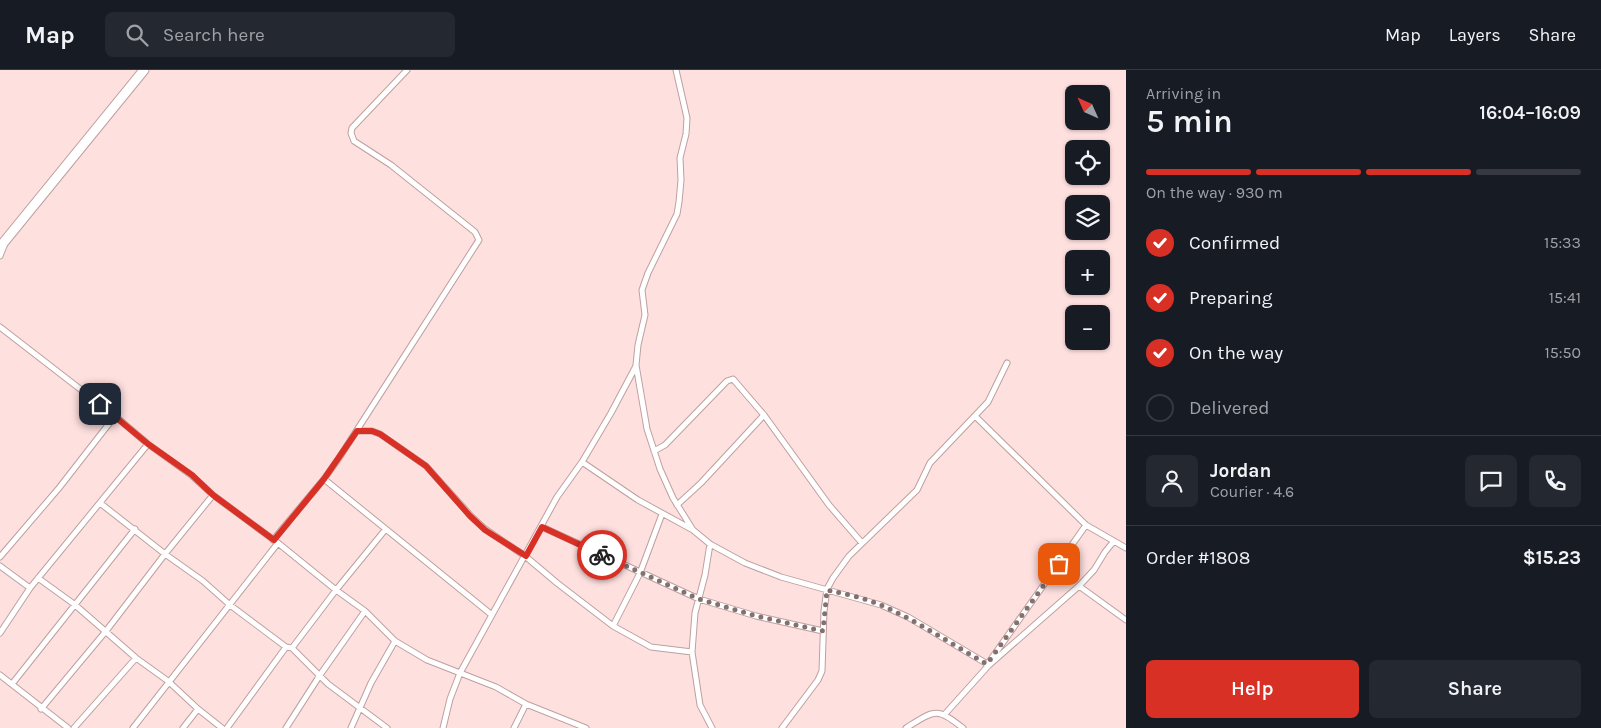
<!DOCTYPE html>
<meta charset="utf-8">
<style>
:root{--surface:#171b24;--page:#242831;--text:#f1f3f6;--muted:#9ea1a6;--line:#363941;--accent:#d93025}
body{margin:0;font-family:Karla,sans-serif;background:var(--page);color:var(--text);height:100vh;display:flex;flex-direction:column;font-size:19px;white-space:nowrap}
*{box-sizing:border-box;margin:0}
p{font-size:16px;color:var(--muted)}
.icon{flex:none;width:28px;height:28px;fill:none;stroke:currentColor;stroke-width:2;stroke-linecap:round;stroke-linejoin:round}
.map{position:relative;flex:1;overflow:hidden}
.panel{display:flex;flex-direction:column;background:var(--surface);width:475px}
.panel>*{flex:none}
.needle{width:32px;rotate:315deg}
.tools{position:absolute;left:1065px;top:15px;display:grid;gap:10px}
.tools a{display:grid;place-items:center;width:45px;height:45px;border-radius:8px;background:var(--surface);box-shadow:0 1px 4px #0004;font-size:25px}
.pin{position:absolute;display:grid;place-items:center;width:42px;height:42px;color:#fff;margin:-21px;border-radius:10px;box-shadow:0 2px 8px #0006}
.courier{position:absolute;display:grid;place-items:center;width:50px;height:50px;margin:-25px;border:4px solid #d93025;border-radius:50%;background:#fff;color:#222;box-shadow:0 1px 6px #0007}
.summary em{font-style:normal;font-weight:600}
.summary div{display:flex;flex-direction:column-reverse}
.summary{display:flex;align-items:center;justify-content:space-between;height:85px;padding:0 20px}
h1{font-size:32px;font-weight:600;line-height:38px}
.bar{display:grid;grid-template-columns:repeat(4,1fr);gap:8px 5px;align-content:center;height:60px;padding:0 20px}
.bar i{height:6px;border-radius:4px;background:var(--line)}
.bar .active{background:var(--accent)}
.bar p{grid-column:span 4}
.line{display:flex;align-items:center;gap:12px;padding:0 20px;border-top:1px solid var(--line)}
.line div{flex:1}
.round{display:grid;place-items:center;flex:none;width:52px;height:52px;border-radius:8px;background:var(--page)}
ol{padding:0 20px;list-style:none}
li{display:flex;align-items:center;gap:15px;height:55px}
li p{margin-inline-start:auto}
li .icon{padding:5px;border-radius:50%;background:var(--accent);color:#fff;stroke-width:4}
li:last-child{color:var(--muted)}
li i{width:28px;height:28px;border:2px solid var(--line);border-radius:50%}
.button{display:flex;gap:10px;margin-top:auto;padding:10px 20px}
.button a{flex:1;height:58px;border-radius:8px;background:var(--accent);color:#fff;font-size:20px;font-weight:600;line-height:58px;text-align:center}
.button a+a{background:var(--page);color:var(--text)}
header{display:flex;align-items:center;gap:30px;box-sizing:border-box;height:70px;padding:0 25px;background:var(--surface);border-bottom:1px solid var(--line)}
header strong{font-size:24px}
nav{display:flex;gap:28px;margin-inline-start:auto;font-size:18px}
.search{width:350px;height:45px;background:var(--page);display:flex;align-items:center;gap:12px;box-sizing:border-box;padding:0 18px;border-radius:8px;color:var(--muted);font-size:19px}
main{display:flex;flex:1;min-height:0}
.map>svg:first-child{display:block}
.lines{fill:none;stroke-linecap:round;stroke-linejoin:round}
.minor-casing{stroke:#bda09f;stroke-width:7}
.primary-casing{stroke:#bda09f;stroke-width:11}
.minor{stroke:#fff;stroke-width:5}
.primary{stroke:#fff;stroke-width:9}
.done{stroke:#837170;stroke-width:5;stroke-dasharray:0 9}
.route{stroke:#d93025;stroke-width:6}
</style>
<header>
<strong>Map</strong>
<div class="search"><svg class="icon" aria-label="search" viewBox="0 0 24 24"><circle cx="10" cy="10" r="6"/><path d="M15 15l6 6"/></svg>Search here</div>
<nav><a>Map</a><a>Layers</a><a>Share</a></nav>
</header>
<main>
<div class="map">
<svg width="1126" height="658" viewBox="0 0 1126 658">
<rect width="100%" height="100%" fill="#fee0df"/>
<g class="lines">
<!-- minor casing -->
<g class="minor-casing">
<path id="minor" d="M676 0 687 48 686 64 680 88 681 110 679 132 677 144 648 203 642 220 645 245 638 275 636 295 647 359 660 399 673 428 693 460 710 474 745 493 781 507 881 535 908 547 989 595
M0 186 4 176
M0 257 115 346 148 374 191 405 213 425 278 473 336 520 365 541 395 571 427 590 496 617 526 634 586 658
M975 346 1086 455 987 595
M357 361H372L380 364 426 396 471 446 485 459 525 486 557 513 613 556 651 577 692 582
M654 381 665 375 727 311 733 309 764 345 829 435 862 473
M582 392 638 430 693 460
M324 409 492 545
M100 433 165 484 203 511 230 535 286 577 292 578 328 614 387 658
M677 435 701 413 764 345
M1086 455 1126 478
M542 457 699 529 756 546 823 561
M273 470 324 409 339 388 479 170 475 162 391 95 354 71 351 63 352 58 407 0
M710 474 705 505 695 543 692 582 700 635 712 658
M0 487 59 418 115 346
M0 496 30 518
M38 508 74 534 136 588 168 611 198 639 222 658
M1079 516 1126 550
M613 556 640 503 662 444
M0 563 30 518 148 374
M292 578 336 520 385 460
M0 605 68 658
M12 614 135 459
M41 639 106 561 165 484 213 425
M945 644 989 595 1079 516 1094 500 1105 482 1114 471
M74 658 136 588
M133 658 278 473
M183 658 198 639
M227 658 286 577
M286 658 320 605 365 541
M351 658 371 613 395 571
M443 658 450 629 460 603 557 427 582 392 611 343 636 296
M514 658 526 634
M782 658 818 610 822 601 824 541 827 519 833 508 849 486 917 420 930 393 988 332 1007 293
M906 658C935 640 936 637 963 658"/>
</g>
<!-- primary casing -->
<g class="primary-casing">
<path id="primary" d="M0 177 144 0"/>
</g>
<!-- minor -->
<use href="#minor" class="minor"/>
<!-- primary -->
<use href="#primary" class="primary"/>
</g>
<g class="lines">
<!-- done -->
<path class="done" d="M602 485 699 529 756 546 823 561 827 520C845 524 865 528 883 536 919 552 953 575 987 594L1059 494"/>
<!-- route -->
<path class="route" d="M100 334 148 374 192 405 213 425 274 470 324 409 357 361H372L380 364 426 396 470 446 485 460 526 486 542 457 602 485"/>
</g>
</svg>
<div class="tools">
<a><svg class="needle" viewBox="-14 -14 28 28"><path d="M0-13l5 13h-10z" fill="#e53935"/><path d="M0 13l5-13h-10z" fill="#9ea1a6"/></svg></a>
<a><svg class="icon" aria-label="locate" viewBox="0 0 24 24"><circle cx="12" cy="12" r="6"/><path d="M12 2v4M12 18v4M2 12h4M18 12h4"/></svg></a>
<a><svg class="icon" aria-label="layers" viewBox="0 0 24 24"><path d="M12 4l9 5-9 5-9-5zM3 14l9 5 9-5"/></svg></a>
<a>+</a>
<a>−</a>
</div>
<div class="pin" style="left:1059px;top:494px;background:#ea580c"><svg class="icon" aria-label="bag" viewBox="0 0 24 24"><path d="M5 8h14l-1 12H6zM9 8a3 3 0 0 1 6 0"/></svg></div>
<div class="pin" style="left:100px;top:334px;background:#1f2937"><svg class="icon" aria-label="home" viewBox="0 0 24 24"><path d="M3 11l9-7 9 7M6 9v11h12V9"/></svg></div>
<div class="courier" style="left:602px;top:485px"><svg class="icon" aria-label="bike" viewBox="0 0 24 24"><circle cx="6" cy="16" r="4"/><circle cx="18" cy="16" r="4"/><path d="M6 16l4-8h5l3 8M10 8l3 8H6M13 5h3"/></svg></div>
</div>
<section class="panel">
<div class="summary"><div><h1>5 min</h1><p>Arriving in</p></div><em>16:04–16:09</em></div>
<div class="bar"><i class="active"></i><i class="active"></i><i class="active"></i><i></i><p>On the way · 930 m</p></div>
<ol>
<li><svg class="icon" aria-label="check" viewBox="0 0 24 24"><path d="M5 12l5 5 9-10"/></svg>Confirmed<p>15:33</p></li>
<li><svg class="icon" aria-label="check" viewBox="0 0 24 24"><path d="M5 12l5 5 9-10"/></svg>Preparing<p>15:41</p></li>
<li><svg class="icon" aria-label="check" viewBox="0 0 24 24"><path d="M5 12l5 5 9-10"/></svg>On the way<p>15:50</p></li>
<li><i></i>Delivered</li>
</ol>
<div class="line" style="height:90px"><a class="round"><svg class="icon" aria-label="person" viewBox="0 0 24 24"><circle cx="12" cy="8" r="4"/><path d="M4 21q1-7 8-7t8 7"/></svg></a><div><b>Jordan</b><p>Courier · 4.6</p></div><a class="round"><svg class="icon" aria-label="chat" viewBox="0 0 24 24"><path d="M4 5h16v11H9l-5 4z"/></svg></a><a class="round"><svg class="icon" aria-label="phone" viewBox="0 0 24 24"><path d="M5 4h4l2 5-3 2q2 4 5 5l2-3 5 2v4C11 20 4 13 5 4z"/></svg></a></div>
<div class="line" style="height:65px"><div>Order #1808</div><b>$15.23</b></div>
<div class="button"><a>Help</a><a>Share</a></div>
</section>
</main>
